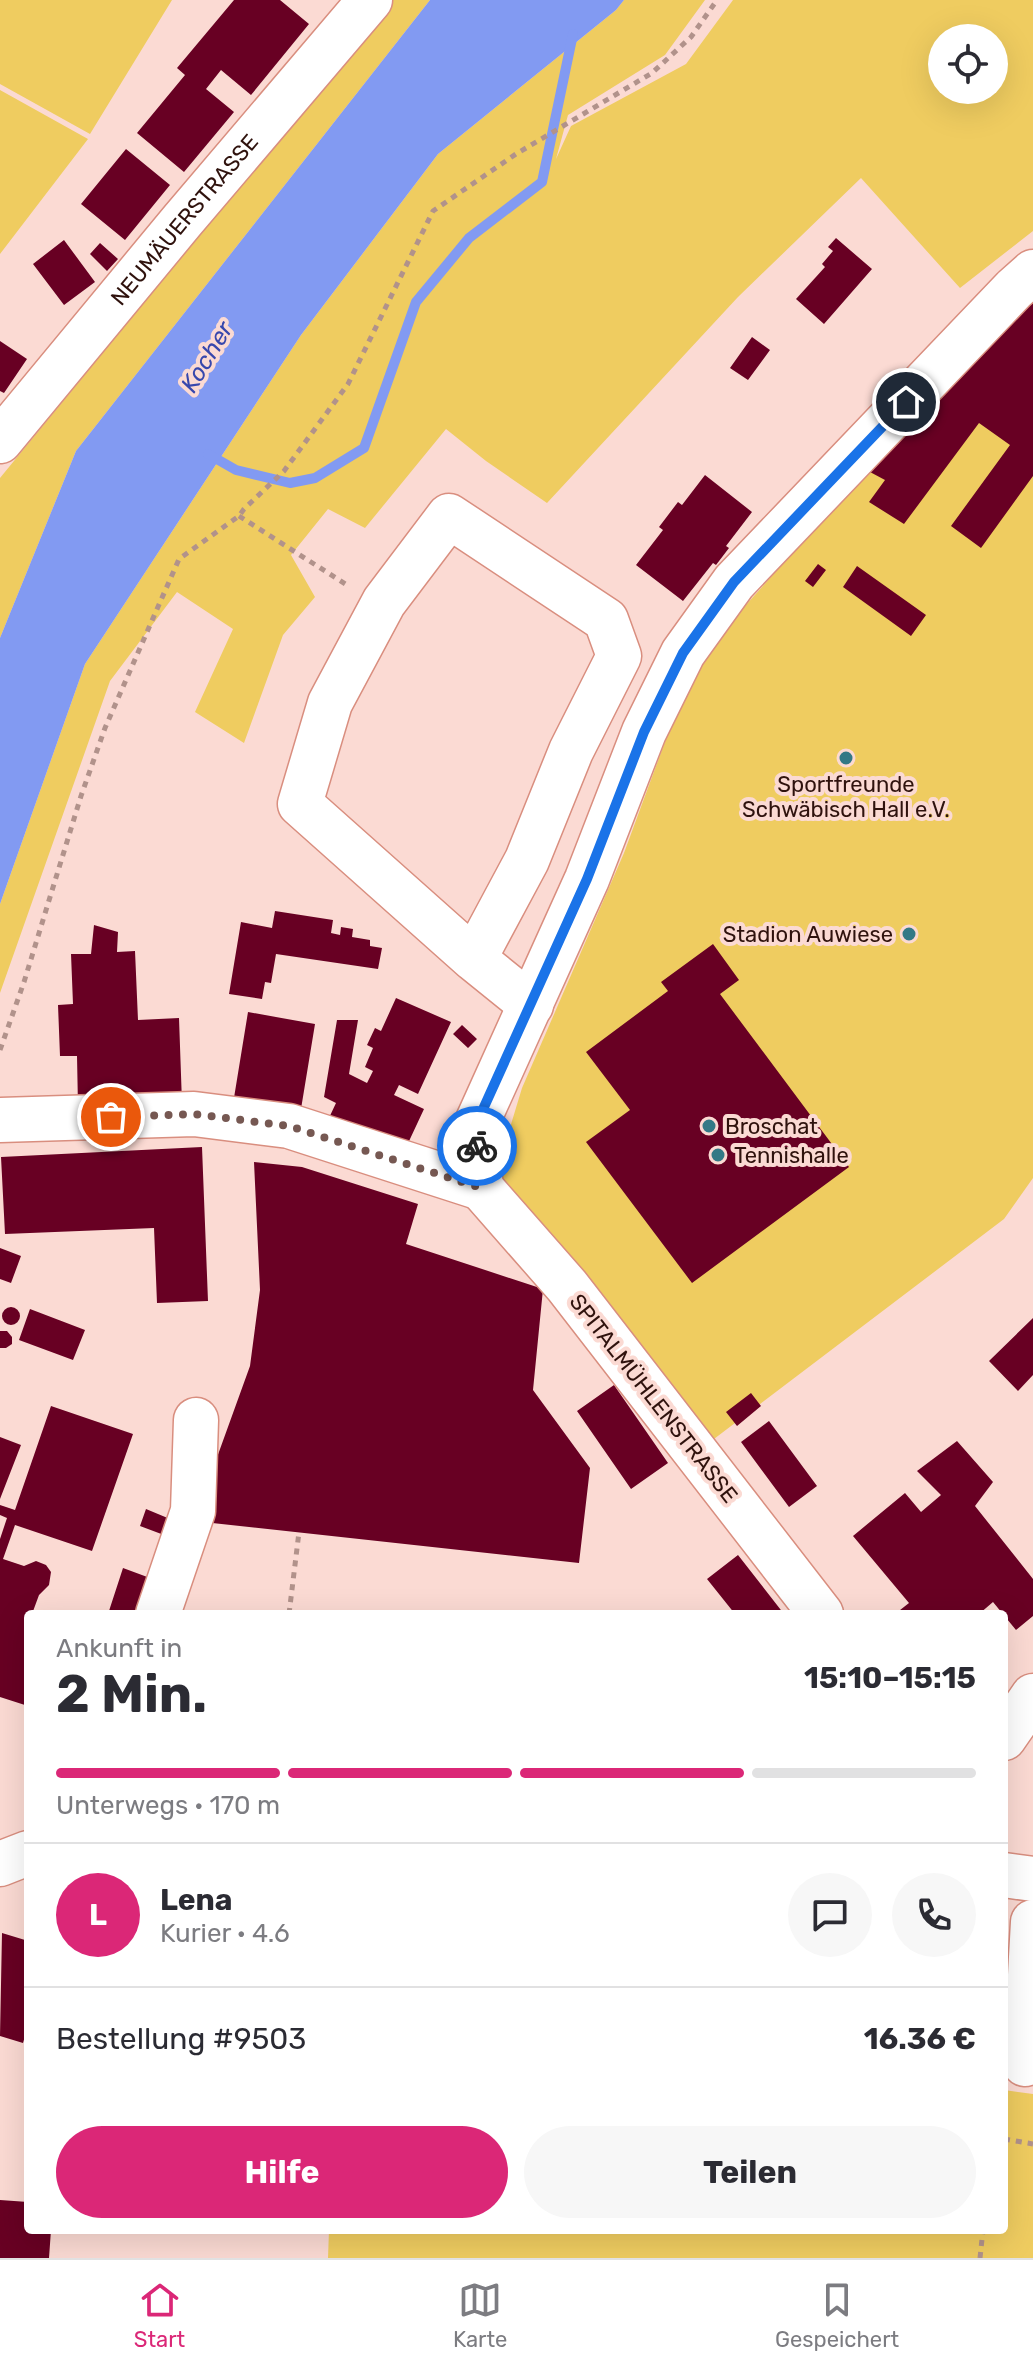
<!DOCTYPE html>
<html lang="de">
<meta charset="utf-8">
<style>
:root{--surface:#fff;--page:#f7f7f7;--text:#2b2b33;--muted:#7c7c81;--line:#e1e1e2;--accent:#db2777}
body{margin:0;font-family:Rubik,sans-serif;background:var(--page);color:var(--text);height:100vh;display:flex;flex-direction:column;font-size:30px;white-space:nowrap}
*{box-sizing:border-box;margin:0}
p{font-size:26px;color:var(--muted)}
.icon{flex:none;width:44px;height:44px;fill:none;stroke:currentColor;stroke-width:2;stroke-linecap:round;stroke-linejoin:round}
.map{position:relative;flex:1;overflow:hidden}
.drawer{position:absolute;left:24px;top:1610px;width:984px;height:624px;display:flex;flex-direction:column;background:var(--surface);border-radius:8px;box-shadow:0 8px 32px #0002}
.drawer>*{flex:none}
.tools{position:absolute;left:928px;top:24px;display:grid;gap:16px}
.tools a{display:grid;place-items:center;width:80px;height:80px;border-radius:50%;background:var(--surface);box-shadow:0 8px 32px #0002;font-size:40px}
.pin{position:absolute;display:grid;place-items:center;width:68px;height:68px;color:#fff;margin:-34px;border:4px solid #fff;border-radius:50%;box-shadow:0 2px 8px #0007}
.courier{position:absolute;display:grid;place-items:center;width:80px;height:80px;margin:-40px;border:6px solid #1a73e8;border-radius:50%;background:#fff;color:#222;box-shadow:0 2px 10px #0007}
.headline em{font-style:normal;font-weight:700}
.headline div{display:flex;flex-direction:column-reverse}
.headline{display:flex;align-items:center;justify-content:space-between;height:136px;padding:0 32px}
h1{font-size:52px;font-weight:700;line-height:60px}
.bar{display:grid;grid-template-columns:repeat(4,1fr);gap:12px 8px;align-content:center;height:96px;padding:0 32px}
.bar i{height:10px;border-radius:6px;background:var(--line)}
.bar .current{background:var(--accent)}
.bar p{grid-column:span 4}
.line{display:flex;align-items:center;gap:20px;padding:0 32px;border-top:2px solid var(--line)}
.line div{flex:1}
.round{display:grid;place-items:center;flex:none;width:84px;height:84px;border-radius:42px;background:var(--page)}
.primary-button{display:flex;gap:16px;margin-top:auto;padding:16px 32px}
.primary-button a{flex:1;height:92px;border-radius:48px;background:var(--accent);color:#fff;font-size:32px;font-weight:700;line-height:92px;text-align:center}
.primary-button a+a{background:var(--page);color:var(--text)}
.tab-bar{display:flex;justify-content:space-around;align-items:center;height:112px;border-top:2px solid var(--line);background:var(--surface);font-size:22px;color:var(--muted)}
.tab-bar a{display:grid;justify-items:center;gap:4px}
.tab-bar .current{color:var(--accent)}
.map>svg:first-child{display:block}
.green{fill:#efcc60;fill-rule:evenodd}
.water{fill:#829af2}
.lines{fill:none;stroke-linecap:round;stroke-linejoin:round}
.stream{stroke:#829af2;stroke-width:10}
.building{fill:#680023}
.minor-casing{stroke:#d98e7f;stroke-width:47}
.path{stroke:#b1928b;stroke-width:5;stroke-dasharray:6 6;stroke-linecap:butt}
.minor{stroke:#fff;stroke-width:44}
.done{stroke:#765852;stroke-width:8;stroke-dasharray:0 14.4}
.route{stroke:#1a73e8;stroke-width:10}
.poi-dot{fill:#337986;stroke:#fbdad3;stroke-width:3}
.labels{text-anchor:middle;stroke-width:8;stroke-linejoin:round;paint-order:stroke}
.street-label{font-size:22px;fill:#2f120d;stroke:#fbdad3}
.poi-label{font-size:22px;fill:#2f120d;stroke:#fbdad3;text-anchor:start}
.water-label{font-size:24px;font-style:italic;fill:#3747ad;stroke:#fbdad3}
</style>
<div class="map">
<svg width="1033" height="2258" viewBox="0 0 1033 2258">
<rect width="100%" height="100%" fill="#fbdad3"/>
<!-- green -->
<path class="green" d="M0 0H172L90 134 0 84Z
M392 0H430L76 451 0 638V478Z
M624 0H705L665 55 568 115 556 159 571 126 686 64 733 0H1033V231L960 288 861 178 738 297 547 503 486 461 446 429 365 528 328 509 291 555 315 597 283 635 244 743 195 712 233 629 177 592 110 681 0 993V904L85 664 301 335 438 154 616 10ZM942 38H994V90H942Z
M0 90 88 139 0 254Z
M1033 293V1178L1004 1219 710 1442 497 1177 499 1164 522 1088 624 853 694 663 1005 315Z
M1004 2090 1033 2094V2258H328L329 2230H1004Z"/>
<!-- water -->
<path class="water" d="M430 0H624L616 10 438 154 301 335 85 664 0 904V638L76 451Z"/>
<g class="lines">
<!-- stream -->
<path class="stream" d="M208 454 236 470 290 483 315 478 364 448 416 302 469 238 542 182 573 34"/>
</g>
<!-- building -->
<path class="building" d="M234 0H280L309 24 251 95 221 70 206 89 234 112 184 172 137 133 185 75 177 68Z
M126 149 170 185 125 240 81 204Z
M836 238 872 269 824 324 796 299 825 267 822 264 833 251 828 247Z
M64 240 95 282 64 305 33 264Z
M100 243 118 259 107 271 90 254Z
M1022 303 1027 308 1033 303V476L981 548 951 526 1010 445 979 423 904 524 869 502 885 480 870 472 954 374Z
M752 337 770 350 748 380 730 368Z
M0 341 27 359 4 393 0 391Z
M705 475 752 512 726 546 729 548 716 565 713 563 683 601 636 565 663 530 659 527 678 502 682 505Z
M818 564 826 570 813 587 805 581Z
M857 566 926 615 911 636 843 587Z
M275 911 333 920 331 933 340 935 341 927 353 929 352 937 370 940V946L382 948 378 969 276 954 271 983 265 982 262 999 229 994 241 922 272 928Z
M94 925 118 932 117 952 135 951 138 1020 179 1018 182 1103 78 1107 77 1056H60L58 1005 73 1004 71 954H91Z
M713 944 739 980 720 994 849 1167 692 1283 586 1142 630 1110 586 1052 668 991 661 982Z
M396 998 451 1022 418 1094 399 1085 394 1095 424 1109 403 1154 328 1120 336 1103 324 1097 337 1020H358L349 1074 367 1083 373 1071 365 1067 373 1048 367 1045 375 1028 381 1031Z
M248 1012 315 1024 300 1115 233 1104Z
M462 1025 477 1039 468 1048 453 1034Z
M202 1147 208 1301 157 1303 154 1228 5 1234 1 1157Z
M254 1162 302 1167 418 1204 406 1244 543 1289 533 1390 590 1468 579 1563 194 1521 250 1366 260 1290Z
M0 1248 21 1256 11 1283 0 1279Z
M2 1316a9 9 0 1 1 18 0a9 9 0 1 1-18 0Z
M30 1309 85 1330 73 1360 19 1340Z
M1033 1318V1375L1018 1391 989 1361Z
M0 1331H7L12 1337V1344L6 1348H0Z
M614 1385 668 1463 631 1489 577 1411Z
M751 1393 761 1406 737 1426 726 1412Z
M51 1406 133 1434 92 1551 15 1525 3 1559 24 1566 36 1561 46 1565 51 1572 49 1585 39 1595 32 1614H28V1706L0 1697V1539L7 1518 0 1515V1505L15 1510Z
M769 1421 817 1486 789 1507 741 1442Z
M0 1437 21 1445 0 1499Z
M957 1441 993 1482 975 1506 1033 1579V1616L1016 1630 993 1602 979 1614H895L909 1603 853 1536 905 1493 921 1512 941 1495 917 1471Z
M146 1509 170 1519 164 1535 140 1526Z
M738 1555 784 1614H735L707 1579Z
M123 1568 150 1578 138 1614H108Z
M2 1933 25 1940 28 1933V2026L23 2043 0 2036Z
M0 2200 28 2202V2230H51L49 2258H0Z"/>
<g class="lines">
<!-- minor casing -->
<g class="minor-casing">
<g id="minor">
<path id="s1" d="M0 441 182 221 370 0"/>
<path d="M474 959 300 804 330 703 384 602 449 516 606 620 619 656 571 751 527 860 474 959 531 1005"/>
<path d="M0 1120 194 1114 289 1126 481 1188"/>
<path d="M158 1614 193 1511 196 1420"/>
<path d="M821 1614 567 1286 481 1188 475 1127 587 879 644 732 683 653 734 582 1014 289 1033 272"/>
<path d="M1004 1738 1033 1696"/>
<path d="M0 1864 28 1853"/>
<path d="M1004 1875 1033 1879"/>
<path d="M1025 2064 1033 1922"/>
</g>
</g>
<!-- path -->
<path class="path" d="M239 516 350 587
M0 1050 24 982 81 796 105 728 179 559 239 516 244 509 284 471 348 384 433 211 516 154 652 73 691 37 717 0
M289 1614 299 1532
M1004 2139 1033 2144
M980 2258 983 2230"/>
<!-- minor -->
<use href="#minor" class="minor"/>
</g>
<g class="lines">
<!-- done -->
<path class="done" d="M111 1117 194 1114 289 1126 481 1188 477 1146"/>
<!-- route -->
<path class="route" d="M477 1146 475 1127 587 879 644 732 683 653 734 582 906 402"/>
</g>
<!-- markers -->
<g class="poi-dot">
<circle cx="846" cy="758" r="8"/>
<circle cx="909" cy="934" r="8"/>
<circle cx="709" cy="1126" r="8"/>
<circle cx="718" cy="1155" r="8"/>
</g>
<g class="labels">
<!-- street labels -->
<g class="street-label">
<text dy="8" stroke="none"><textPath href="#s1" startOffset="288">NEUMÄUERSTRASSE</textPath></text>
<text transform="translate(654 1398) rotate(52)" y="8">SPITALMÜHLENSTRASSE</text>
</g>
<!-- poi labels -->
<g class="poi-label">
<text x="846" y="792" text-anchor="middle">Sportfreunde<tspan x="846" dy="25">Schwäbisch Hall e.V.</tspan></text>
<text x="893" y="942" text-anchor="end">Stadion Auwiese</text>
<text x="725" y="1134">Broschat</text>
<text x="734" y="1163">Tennishalle</text>
</g>
<!-- water labels -->
<g class="water-label">
<text transform="translate(207 357) rotate(-59)" y="8">Kocher</text>
</g>
</g>
</svg>
<div class="tools">
<a><svg class="icon" aria-label="locate" viewBox="0 0 24 24"><circle cx="12" cy="12" r="6"/><path d="M12 2v4M12 18v4M2 12h4M18 12h4"/></svg></a>
</div>
<div class="pin" style="left:111px;top:1117px;background:#ea580c"><svg class="icon" aria-label="bag" viewBox="0 0 24 24"><path d="M5 8h14l-1 12H6zM9 8a3 3 0 0 1 6 0"/></svg></div>
<div class="pin" style="left:906px;top:402px;background:#1f2937"><svg class="icon" aria-label="home" viewBox="0 0 24 24"><path d="M3 11l9-7 9 7M6 9v11h12V9"/></svg></div>
<div class="courier" style="left:477px;top:1146px"><svg class="icon" aria-label="bike" viewBox="0 0 24 24"><circle cx="6" cy="16" r="4"/><circle cx="18" cy="16" r="4"/><path d="M6 16l4-8h5l3 8M10 8l3 8H6M13 5h3"/></svg></div>
<section class="drawer">
<div class="headline"><div><h1>2 Min.</h1><p>Ankunft in</p></div><em>15:10–15:15</em></div>
<div class="bar"><i class="current"></i><i class="current"></i><i class="current"></i><i></i><p>Unterwegs · 170 m</p></div>
<div class="line" style="height:144px"><b class="round" style="background:var(--accent);color:#fff">L</b><div><b>Lena</b><p>Kurier · 4.6</p></div><a class="round"><svg class="icon" aria-label="chat" viewBox="0 0 24 24"><path d="M4 5h16v11H9l-5 4z"/></svg></a><a class="round"><svg class="icon" aria-label="phone" viewBox="0 0 24 24"><path d="M5 4h4l2 5-3 2q2 4 5 5l2-3 5 2v4C11 20 4 13 5 4z"/></svg></a></div>
<div class="line" style="height:104px"><div>Bestellung #9503</div><b>16.36 €</b></div>
<div class="primary-button"><a>Hilfe</a><a>Teilen</a></div>
</section>
</div>
<nav class="tab-bar">
<a class="current"><svg class="icon" aria-label="home" viewBox="0 0 24 24"><path d="M3 11l9-7 9 7M6 9v11h12V9"/></svg>Start</a>
<a><svg class="icon" aria-label="map" viewBox="0 0 24 24"><path d="M3 6l6-2 6 2 6-2v14l-6 2-6-2-6 2zM9 4v14M15 6v14"/></svg>Karte</a>
<a><svg class="icon" aria-label="saved" viewBox="0 0 24 24"><path d="M7 4h10v16l-5-4-5 4z"/></svg>Gespeichert</a>
</nav>
